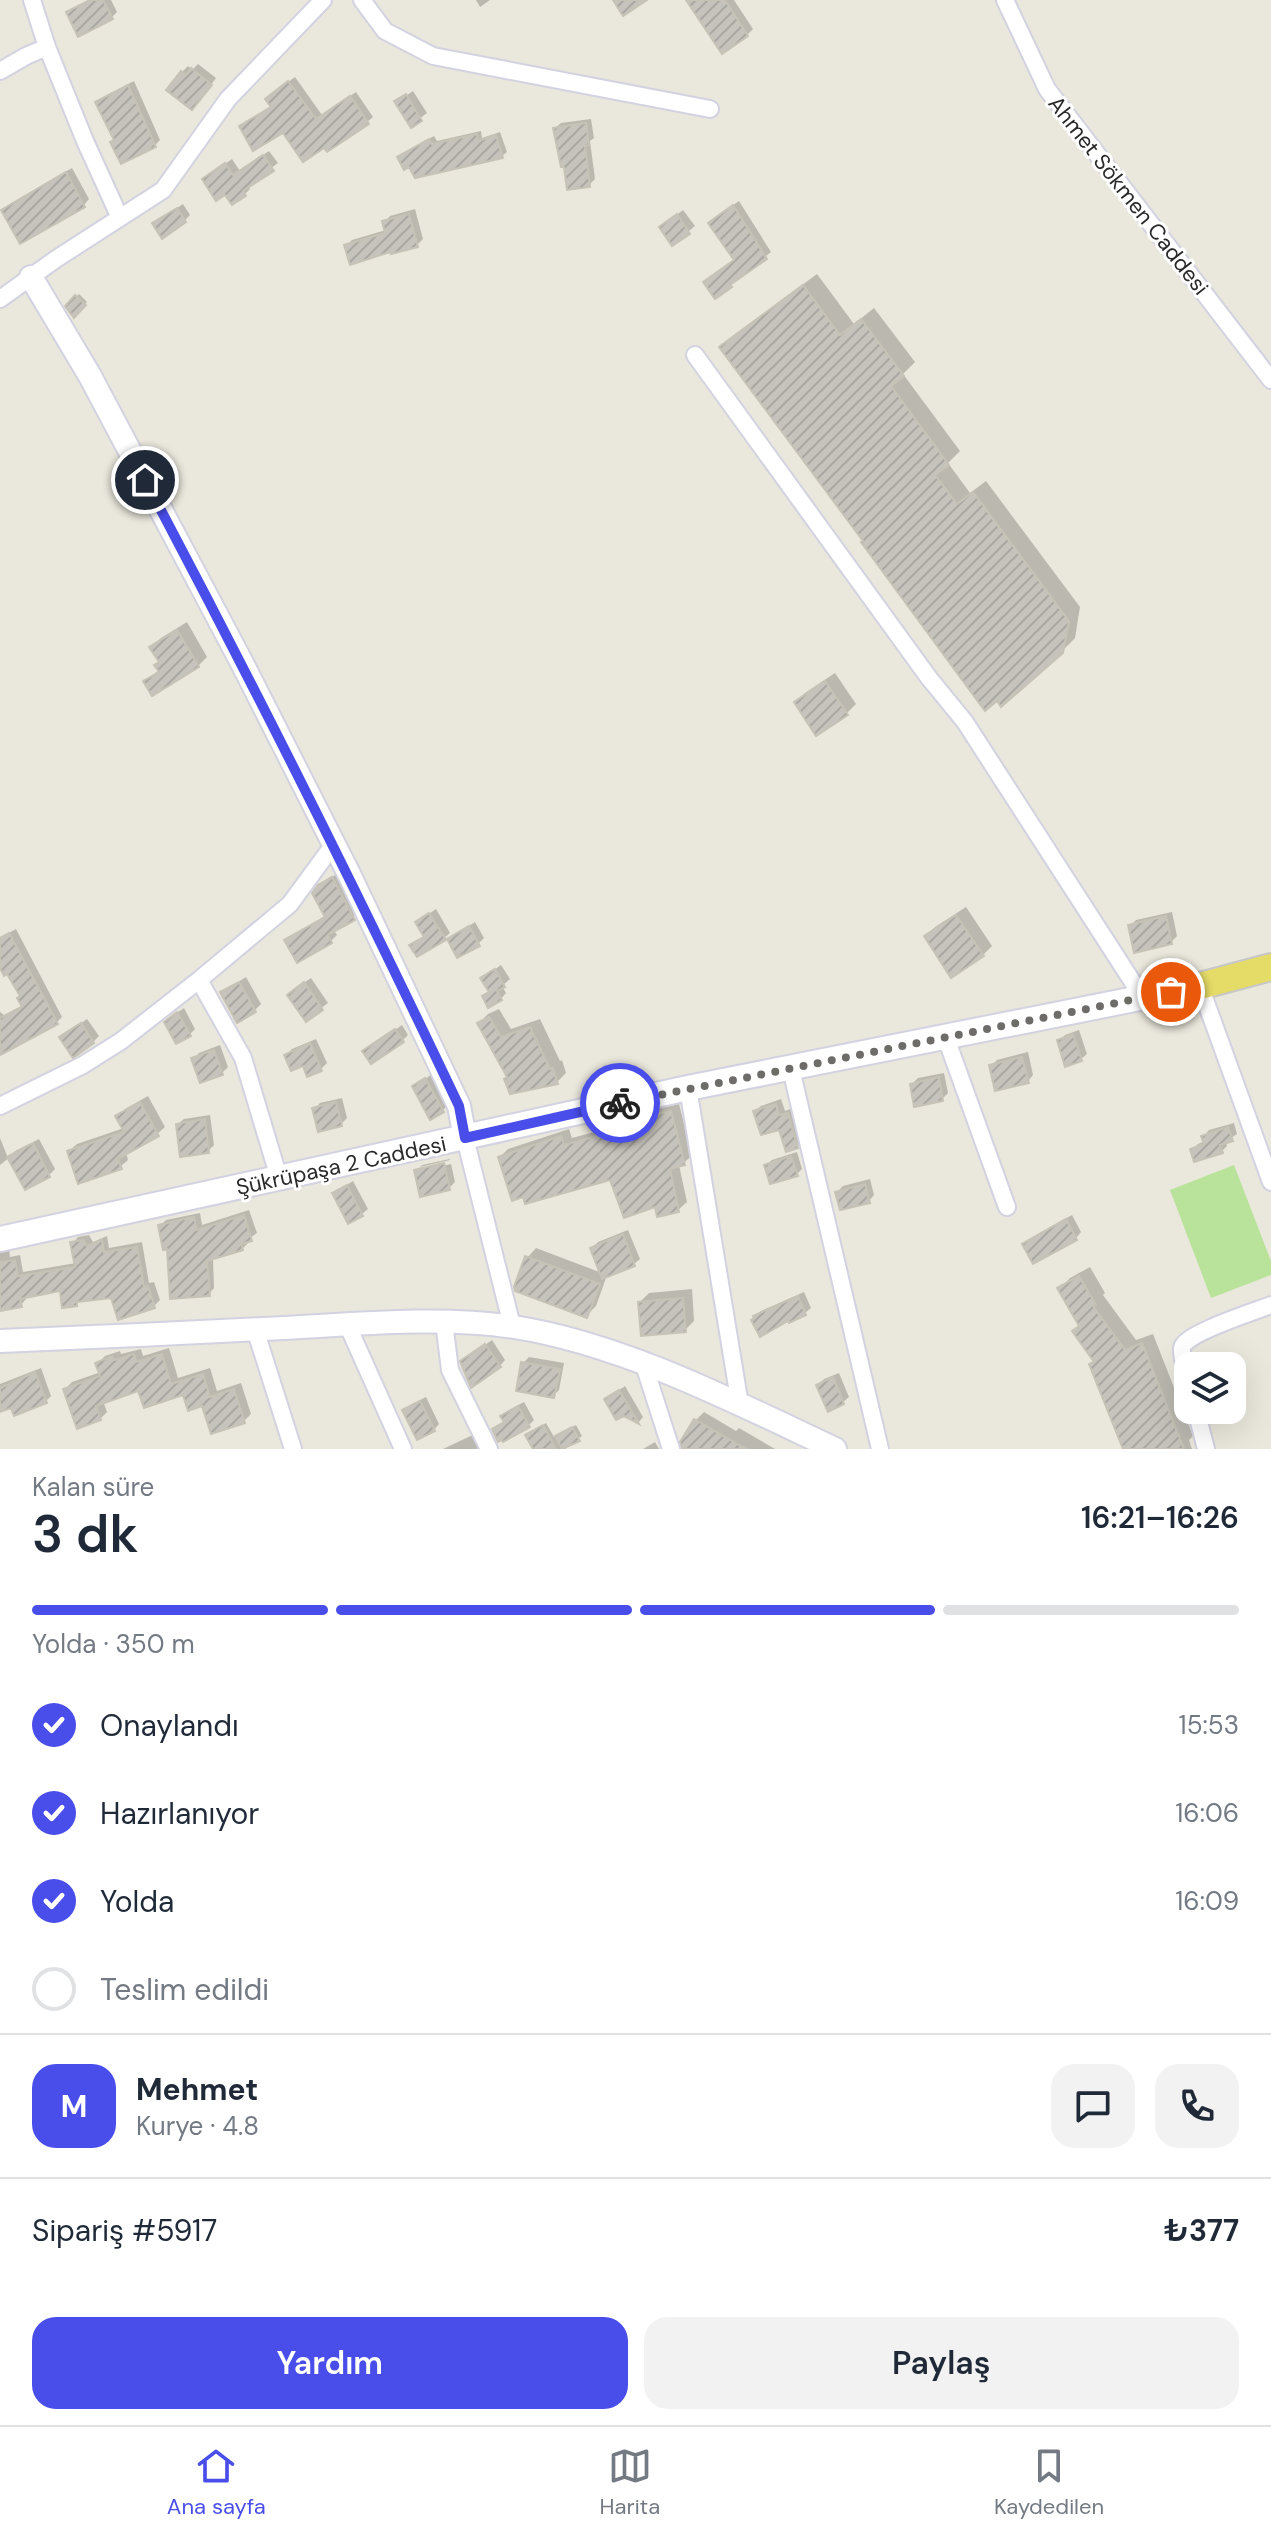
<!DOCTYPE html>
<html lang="tr">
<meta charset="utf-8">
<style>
:root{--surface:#fff;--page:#f2f2f3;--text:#1f2937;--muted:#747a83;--line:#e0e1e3;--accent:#494eeb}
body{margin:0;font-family:"DM Sans",sans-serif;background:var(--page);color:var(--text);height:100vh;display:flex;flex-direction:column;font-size:30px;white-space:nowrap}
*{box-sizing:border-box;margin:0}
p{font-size:26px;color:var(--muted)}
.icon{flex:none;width:44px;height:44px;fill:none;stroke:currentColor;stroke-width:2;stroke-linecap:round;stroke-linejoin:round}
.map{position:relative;height:1449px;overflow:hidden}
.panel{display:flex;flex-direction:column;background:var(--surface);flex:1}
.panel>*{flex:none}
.buttons{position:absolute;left:1174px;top:1352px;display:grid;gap:16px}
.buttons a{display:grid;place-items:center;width:72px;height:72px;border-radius:16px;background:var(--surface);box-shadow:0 8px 32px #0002;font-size:40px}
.pin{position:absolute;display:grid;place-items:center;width:68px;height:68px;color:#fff;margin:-34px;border:4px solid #fff;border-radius:50%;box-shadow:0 2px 8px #0007}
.courier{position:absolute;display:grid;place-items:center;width:80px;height:80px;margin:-40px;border:6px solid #494eeb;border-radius:50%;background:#fff;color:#222;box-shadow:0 2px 10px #0007}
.headline em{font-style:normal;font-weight:600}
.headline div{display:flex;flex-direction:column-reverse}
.headline{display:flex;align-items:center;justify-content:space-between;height:136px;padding:0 32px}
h1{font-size:52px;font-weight:600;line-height:60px}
.bar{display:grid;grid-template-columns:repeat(4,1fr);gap:12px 8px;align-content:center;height:96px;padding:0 32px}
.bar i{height:10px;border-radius:6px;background:var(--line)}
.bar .current{background:var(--accent)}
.bar p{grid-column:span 4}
.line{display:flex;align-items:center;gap:20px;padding:0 32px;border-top:2px solid var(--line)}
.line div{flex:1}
.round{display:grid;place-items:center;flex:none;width:84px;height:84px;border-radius:24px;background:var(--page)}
ol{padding:0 32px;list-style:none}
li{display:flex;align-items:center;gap:24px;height:88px}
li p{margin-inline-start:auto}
li .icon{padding:8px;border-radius:50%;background:var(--accent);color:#fff;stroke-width:4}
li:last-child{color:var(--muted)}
li i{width:44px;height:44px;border:4px solid var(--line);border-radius:50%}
.cta{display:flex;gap:16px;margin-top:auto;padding:16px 32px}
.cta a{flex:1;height:92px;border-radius:24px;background:var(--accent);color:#fff;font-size:32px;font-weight:600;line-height:92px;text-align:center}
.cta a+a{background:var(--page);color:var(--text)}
.dock{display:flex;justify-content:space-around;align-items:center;height:112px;border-top:2px solid var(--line);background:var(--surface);font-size:22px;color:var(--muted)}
.dock a{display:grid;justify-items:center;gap:4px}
.dock .current{color:var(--accent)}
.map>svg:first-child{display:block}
.pitch{fill:#b9e39a}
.shadow{fill:#0003}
.building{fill:url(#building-hatch);stroke:#c6c3b6;stroke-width:2}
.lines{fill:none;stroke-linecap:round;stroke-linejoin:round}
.minor-casing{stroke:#d2d2e1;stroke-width:20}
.tertiary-casing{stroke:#d2d2e1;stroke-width:26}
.secondary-casing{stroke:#d2d2e1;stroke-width:28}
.primary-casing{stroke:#c7c7c7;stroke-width:30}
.minor{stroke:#fff;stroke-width:16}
.tertiary{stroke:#fff;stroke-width:22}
.secondary{stroke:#fff;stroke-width:24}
.primary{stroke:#e5db67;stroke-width:26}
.done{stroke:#6d6c68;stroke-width:8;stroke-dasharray:0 14.4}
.route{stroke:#494eeb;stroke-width:10}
.labels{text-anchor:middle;stroke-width:6;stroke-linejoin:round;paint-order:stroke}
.street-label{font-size:22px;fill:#292929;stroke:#fff}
</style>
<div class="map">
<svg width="1271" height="1449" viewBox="0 0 1271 1449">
<defs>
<pattern id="building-hatch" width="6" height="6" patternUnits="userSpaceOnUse" patternTransform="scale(2)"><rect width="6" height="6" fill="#c6c3bc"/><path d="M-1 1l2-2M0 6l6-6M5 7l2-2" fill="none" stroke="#aaa8a2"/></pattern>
</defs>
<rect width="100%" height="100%" fill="#eae7dc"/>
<!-- pitch -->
<path class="pitch" d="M1234 1165 1271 1261V1275L1211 1298 1170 1190Z"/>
<!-- shadow -->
<path class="shadow" d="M88 0H111L117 12 111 18 68 13Z
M476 0H490L480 7Z
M688 0H734L753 29 747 35Z
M198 64 216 78 198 102 182 72 188 66 192 70Z
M295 77 322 115 356 92 373 117 367 122 324 145 283 130 241 127 272 105 273 93Z
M134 81 160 140 155 145 116 139 97 102 103 97Z
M413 91 427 113 411 125 400 100Z
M591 119 594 138 590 141 595 179 589 185 566 165 555 128 561 123Z
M481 131 482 138 500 132 507 152 502 156 404 153 434 136 437 141Z
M269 151 278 163 248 185 250 189 245 194 210 174 232 159 240 171Z
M72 168 89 199 84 205 3 210 9 205Z
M739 201 771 252 715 296 736 259 716 217Z
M183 204 190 215 184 221 155 223Z
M415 209 423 239 417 245 346 246 352 240 386 230 384 222 390 216Z
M683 210 695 226 673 244 667 222Z
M817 274 854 324 874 308 915 362 903 374 960 451 948 463 970 493 986 481 1080 607 1075 638 1061 652 865 540 722 348 734 335Z
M79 294 87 302 74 315 67 306Z
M187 622 207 657 198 666 146 681 160 669 161 661 152 647 161 638Z
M835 673 856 704 847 713 796 702 805 693Z
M338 873 360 912 333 929 337 935 331 941H286L326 915 319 886Z
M966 907 992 946 983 955 926 936 935 927Z
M436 909 450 933 444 938 412 945 425 935 417 922Z
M1172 912 1177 936 1171 942 1130 926 1136 920Z
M475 922 484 938 478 944 449 939Z
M16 929 62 1017 57 1022 0 1045V1012L4 1015 23 1005 22 996 8 972 0 966V938Z
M501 965 510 979 502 986 506 993 501 999 484 997 490 991 483 978Z
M246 977 261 1004 255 1010 222 992Z
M311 978 328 1003 306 1019 295 989Z
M184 1008 195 1029 189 1035 172 1016Z
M499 1009 511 1029 540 1019 560 1061 562 1060 566 1073 557 1082 509 1076 479 1023 488 1014Z
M87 1019 99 1036 93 1042 68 1032Z
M402 1025 408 1035 403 1040 365 1051Z
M1079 1030 1087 1054 1081 1059 1059 1041 1065 1035Z
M316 1039 327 1063 321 1069 286 1055 292 1049Z
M220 1045 228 1067 222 1073 201 1080 194 1059 199 1053Z
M1028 1052 1033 1075 1028 1081 991 1066 997 1060Z
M944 1073 948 1093 942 1099 912 1084 918 1078Z
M432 1074 448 1105 443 1110 414 1087Z
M148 1096 165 1127 157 1134 126 1152 128 1160 120 1167 69 1151 77 1144 124 1128 117 1117 125 1109Z
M342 1098 347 1118 341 1124 315 1109 320 1103Z
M781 1099 785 1111 793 1108 803 1141 797 1147 780 1127 755 1111 761 1106Z
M679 1104 692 1155 684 1163 679 1165 687 1202 678 1210 657 1204 611 1177 500 1157 508 1149 569 1129 572 1138 620 1125V1123L628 1115Z
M210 1115 214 1145 208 1151 178 1124 184 1119Z
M1234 1123 1237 1134 1226 1141 1227 1146 1222 1151 1192 1150 1198 1144 1205 1141 1204 1136 1209 1130Z
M0 1138 8 1158 15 1151 39 1139 55 1169 49 1175 25 1187 10 1157 0 1165Z
M797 1152 802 1169 796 1175 766 1165 772 1160Z
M450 1159V1160L420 1167 422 1165Z
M451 1164 455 1182 449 1188 416 1171 420 1167V1171Z
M870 1179 874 1195 869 1201 837 1192 843 1186Z
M353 1181 368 1209 362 1214 334 1193Z
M249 1210 257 1233 247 1240 248 1243 242 1249 213 1258 214 1288 209 1294 169 1247 161 1225 166 1220 200 1213 202 1225Z
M1072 1215 1081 1232 1076 1238 1024 1245 1030 1239Z
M628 1230 640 1259 634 1264 607 1275 596 1306 587 1315 527 1258 536 1248 602 1273 592 1248 598 1242Z
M89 1235 93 1242 107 1236 109 1248 142 1242 149 1283 154 1282 160 1300 154 1306 112 1296 81 1300 76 1304 61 1289 26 1296V1299L21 1305 0 1309V1249H9L10 1257 20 1255 23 1272 76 1263 73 1243 78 1237Z
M1090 1267 1105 1293 1103 1295 1136 1340 1153 1334 1193 1436 1189 1440 1192 1449H1125L1095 1361 1080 1325 1060 1289 1070 1278Z
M692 1289 694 1321 685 1330 640 1302 649 1293Z
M804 1292 811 1308 805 1313 755 1316 761 1311Z
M492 1340 505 1360 500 1366 462 1361Z
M169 1348 178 1378 210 1368 217 1391 241 1383 251 1414 244 1421 204 1404 184 1392 139 1388 103 1401 107 1412 100 1419 65 1389 72 1382 101 1372 98 1363 105 1356 120 1351 121 1354 141 1349 143 1356Z
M529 1357 564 1363 559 1390 553 1396 523 1363Z
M41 1368 51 1396 46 1401 12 1406 0 1410V1384Z
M839 1373 849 1397 843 1402 818 1385 824 1379Z
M625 1386 643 1417 639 1422 606 1399Z
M426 1397 439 1424 434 1430 404 1410 410 1405Z
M524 1402 534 1420 529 1425 494 1430 506 1421 503 1416 509 1410Z
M704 1412 736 1431 739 1428 775 1449H686L696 1420Z
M546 1423 554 1437 576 1425 582 1436 565 1447 566 1449H535L531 1432Z
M477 1433 482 1444 477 1449H443Z
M655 1442 659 1449H643Z"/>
<!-- building -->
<path class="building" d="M90 0H103L113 19 78 37 66 12Z
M613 0H647L623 16Z
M686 0H725L748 36 722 54Z
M191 68 212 85 192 110 166 90 181 71 186 75Z
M288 81 316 119 350 96 369 124 327 152 324 148 303 162 283 133 253 151 239 126 271 107 265 99Z
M128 85 156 147 121 164 110 142 114 140 95 102Z
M406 94 422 121 411 128 394 101Z
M586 123 589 145 585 146 590 187 567 190 564 167H561L553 128Z
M477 134 478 141 496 135 503 158 415 178 409 167 404 170 397 157 429 139 432 144Z
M263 155 274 171 243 191 246 196 232 205 225 195 216 201 202 179 225 163 233 175Z
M66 172 85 207 20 244 1 210Z
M733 205 767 259 730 285 732 287 715 299 703 282 734 260 708 223Z
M177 208 186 222 162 239 152 223Z
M409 214 418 247 391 254 390 252 350 265 344 245 385 233 382 221Z
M677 214 690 234 672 246 659 227Z
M803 285 840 335 861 319 904 376 891 386 949 465 935 475 957 504 973 492 1069 621 1063 653 1001 707 997 701 985 711 861 542 863 541 719 347Z
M75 295 86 305 74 318 65 306Z
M177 630 199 667 152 696 143 681 159 672 154 665 159 662 149 647Z
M825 681 848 715 816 736 794 702Z
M332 877 355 920 328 935 332 943 297 963 284 940 325 917 312 893 318 885Z
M429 913 446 940 417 957 409 945 424 937 415 922Z
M956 915 984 956 951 978 924 936Z
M1166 916 1172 944 1134 953 1128 925Z
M469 926 480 946 457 958 447 939Z
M9 933 58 1024 0 1055V1018L22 1007 17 998 20 996 7 974 4 976 0 968V938Z
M495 969 505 987 497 991 502 1000 488 1008 482 996 489 992 480 978Z
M239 982 256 1012 237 1023 220 992Z
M304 982 323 1010 306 1022 287 995Z
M177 1012 191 1036 176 1044 164 1022Z
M489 1017 501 1037 530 1027 550 1069 553 1068 558 1084 510 1094 504 1079 507 1077 477 1023Z
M81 1023 94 1043 73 1058 59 1037Z
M395 1029 404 1042 371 1064 362 1051Z
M1073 1034 1082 1061 1065 1067 1057 1040Z
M310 1043 322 1071 307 1077 303 1066 291 1071 284 1055Z
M214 1050 223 1075 200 1083 191 1058Z
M1022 1057 1029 1083 995 1091 989 1065Z
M939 1077 943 1101 914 1107 910 1084Z
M425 1078 444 1112 430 1120 412 1086Z
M140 1102 159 1136 118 1159 122 1169 78 1184 67 1151 124 1132 115 1116Z
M336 1102 342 1126 318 1132 312 1108Z
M776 1104 779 1115 788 1113 798 1148 786 1152 779 1130 761 1135 753 1111Z
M671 1111 685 1165 670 1169 679 1212 657 1217 655 1207 624 1218 610 1180 525 1204 523 1197 512 1201 498 1157 561 1136 564 1145 620 1130 618 1122Z
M205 1119 209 1153 180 1157 176 1124Z
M1228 1127 1233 1141 1220 1145 1223 1153 1194 1162 1190 1149 1204 1144 1201 1136Z
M33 1143 50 1177 25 1190 7 1157Z
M791 1156 798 1176 770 1184 764 1165Z
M444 1163 450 1190 420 1197 414 1170Z
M865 1184 870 1203 840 1210 835 1192Z
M347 1185 363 1216 348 1224 332 1193Z
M244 1215 252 1241 241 1244 243 1250 207 1261 210 1296 170 1299 167 1249 163 1250 158 1225 194 1217 197 1230Z
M1066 1219 1077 1240 1033 1264 1022 1244Z
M623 1234 635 1266 602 1279 590 1248Z
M83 1240 87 1246 102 1240 104 1252 137 1247 144 1287 148 1286 155 1308 118 1320 111 1298 77 1302V1306L62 1308 60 1291 20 1299 22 1307 0 1311V1262L15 1260 18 1276 75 1267 70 1242Z
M525 1256 600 1284 587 1318 515 1291 514 1287Z
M1079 1276 1096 1305 1093 1306 1125 1350 1142 1343 1184 1449H1123L1089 1364 1094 1362 1072 1331 1079 1326 1057 1288Z
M798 1296 806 1315 789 1323 788 1321 760 1337 751 1320 754 1318 753 1316Z
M683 1298 686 1332 641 1336 638 1302Z
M485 1344 501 1367 471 1388 460 1361Z
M134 1354 136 1362 162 1354 171 1384 203 1374 210 1397 234 1389 245 1423 211 1434 202 1406 188 1411 183 1395 144 1408 138 1391 96 1406 101 1420 77 1429 63 1389 100 1376 95 1363 112 1356 114 1360Z
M521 1362 560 1369 554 1398 516 1391Z
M35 1372 47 1403 14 1416 11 1408 0 1412V1388Z
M833 1377 844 1404 828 1412 816 1385Z
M619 1390 639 1424 624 1416 616 1420 604 1399Z
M420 1401 435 1431 417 1440 402 1410Z
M518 1406 530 1427 503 1442 501 1440 498 1442 492 1429 504 1422 500 1416Z
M694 1419 746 1449H682L680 1442Z
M543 1425 556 1449H533L525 1435Z
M572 1427 580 1441 562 1449 555 1436Z"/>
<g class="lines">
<!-- minor casing -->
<g class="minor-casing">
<path id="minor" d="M32 0 47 47
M362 0 385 31 433 56 710 109
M1005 0 1047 89 1271 380
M0 71 26 56 47 47 85 141 120 218
M0 299 56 259 163 190 228 99 323 0
M695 355 929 678 965 722 1143 998
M199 980 243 1058 279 1178
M1200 986 1271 1182
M946 1038 1007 1207
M791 1069 880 1449
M688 1088 740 1405
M0 1106 83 1065 121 1041 199 980 290 904 334 844
M465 1138 512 1326
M444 1322 450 1370 489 1449
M347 1324 403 1449
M255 1329 293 1449
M644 1365 671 1449
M1188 1379C1186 1370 1181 1357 1182 1348 1183 1334 1256 1311 1271 1305
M1196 1410 1206 1449"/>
</g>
<!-- tertiary casing -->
<g class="tertiary-casing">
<path id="tertiary" d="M31 277 90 376 242 663 350 876 459 1106 465 1138
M0 1341C95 1337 189 1333 284 1328 355 1324 444 1316 514 1327 623 1344 735 1402 835 1449"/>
</g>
<!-- secondary casing -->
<g class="secondary-casing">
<path id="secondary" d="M0 1239 688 1088 1200 986"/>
</g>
<!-- primary casing -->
<g class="primary-casing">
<path id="primary" d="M1200 986 1271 967"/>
</g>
<!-- minor -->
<use href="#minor" class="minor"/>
<!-- tertiary -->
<use href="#tertiary" class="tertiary"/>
<!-- secondary -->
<use href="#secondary" class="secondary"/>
<!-- primary -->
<use href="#primary" class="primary"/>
</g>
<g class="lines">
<!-- done -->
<path class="done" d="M620 1103 1171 992"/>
<!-- route -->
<path class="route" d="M145 480C255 687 359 895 459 1106L465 1138 620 1103"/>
</g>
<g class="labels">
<!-- street labels -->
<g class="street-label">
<text transform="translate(1129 195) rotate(52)" y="8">Ahmet Sökmen Caddesi</text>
<text transform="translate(341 1165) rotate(-12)" y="8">Şükrüpaşa 2 Caddesi</text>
</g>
</g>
</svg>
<div class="buttons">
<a><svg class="icon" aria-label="layers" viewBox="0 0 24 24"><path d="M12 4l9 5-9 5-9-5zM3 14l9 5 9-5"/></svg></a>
</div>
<div class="pin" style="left:1171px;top:992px;background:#ea580c"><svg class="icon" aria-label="bag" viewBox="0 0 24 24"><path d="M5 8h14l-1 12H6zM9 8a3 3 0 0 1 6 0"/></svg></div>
<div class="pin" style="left:145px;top:480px;background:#1f2937"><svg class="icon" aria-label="home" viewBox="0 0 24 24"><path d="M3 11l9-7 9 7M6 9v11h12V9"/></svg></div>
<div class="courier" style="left:620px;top:1103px"><svg class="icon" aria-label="bike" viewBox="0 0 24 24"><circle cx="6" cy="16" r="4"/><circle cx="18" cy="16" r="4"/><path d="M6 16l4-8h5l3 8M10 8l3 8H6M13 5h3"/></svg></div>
</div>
<section class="panel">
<div class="headline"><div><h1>3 dk</h1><p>Kalan süre</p></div><em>16:21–16:26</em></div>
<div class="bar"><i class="current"></i><i class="current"></i><i class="current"></i><i></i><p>Yolda · 350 m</p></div>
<ol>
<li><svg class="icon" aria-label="check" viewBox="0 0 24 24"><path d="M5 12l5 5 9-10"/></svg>Onaylandı<p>15:53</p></li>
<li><svg class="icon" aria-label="check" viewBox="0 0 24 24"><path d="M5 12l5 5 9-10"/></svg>Hazırlanıyor<p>16:06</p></li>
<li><svg class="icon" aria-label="check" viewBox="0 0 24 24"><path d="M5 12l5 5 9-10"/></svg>Yolda<p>16:09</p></li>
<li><i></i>Teslim edildi</li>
</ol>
<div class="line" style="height:144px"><b class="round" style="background:var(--accent);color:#fff">M</b><div><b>Mehmet</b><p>Kurye · 4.8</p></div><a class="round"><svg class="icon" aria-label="chat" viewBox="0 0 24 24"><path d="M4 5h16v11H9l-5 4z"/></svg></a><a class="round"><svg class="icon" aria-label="phone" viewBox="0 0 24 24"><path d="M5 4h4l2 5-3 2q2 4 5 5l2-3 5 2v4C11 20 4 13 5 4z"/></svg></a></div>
<div class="line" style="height:104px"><div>Sipariş #5917</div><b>₺377</b></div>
<div class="cta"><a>Yardım</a><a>Paylaş</a></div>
</section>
<nav class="dock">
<a class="current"><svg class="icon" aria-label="home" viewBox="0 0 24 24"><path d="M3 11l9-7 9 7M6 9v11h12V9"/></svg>Ana sayfa</a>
<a><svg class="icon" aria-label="map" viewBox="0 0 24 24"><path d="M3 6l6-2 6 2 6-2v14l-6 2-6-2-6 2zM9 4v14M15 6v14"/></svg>Harita</a>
<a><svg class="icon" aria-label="saved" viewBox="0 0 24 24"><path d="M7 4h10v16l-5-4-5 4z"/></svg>Kaydedilen</a>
</nav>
